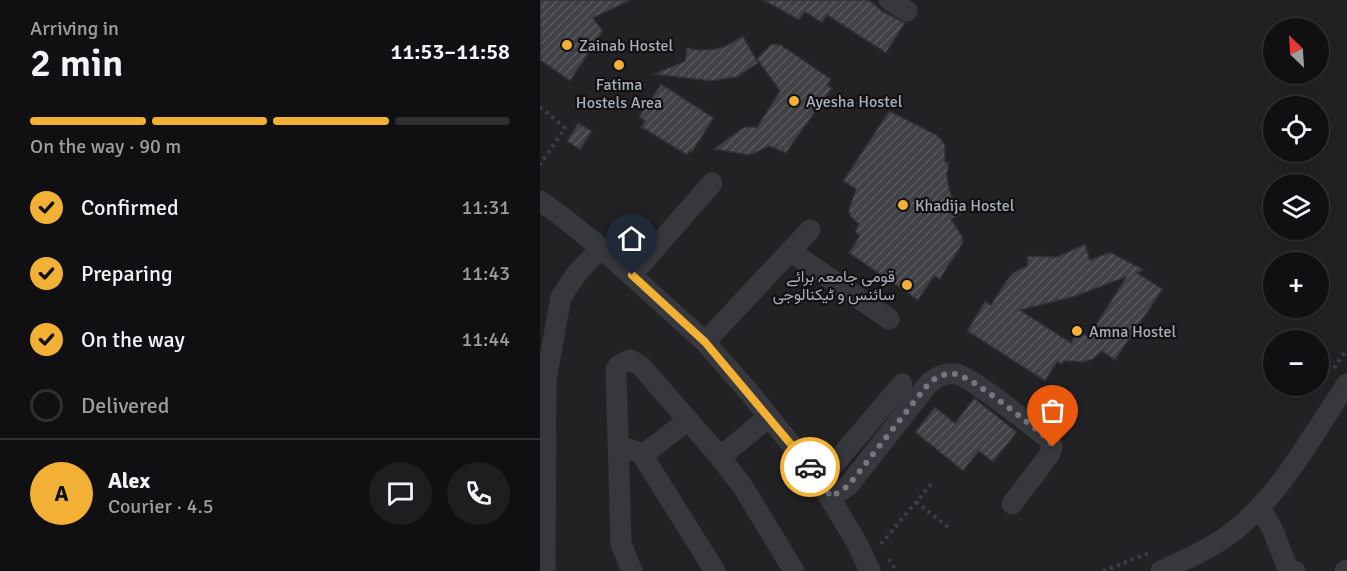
<!DOCTYPE html>
<meta charset="utf-8">
<style>
:root{--surface:#101012;--page:#1e1e20;--text:#f1f3f6;--muted:#9c9d9f;--line:#303032;--accent:#f2b134}
body{margin:0;font-family:Signika,Vazirmatn,sans-serif;background:var(--page);color:var(--text);height:100vh;display:flex;flex-direction:column;font-size:22px;white-space:nowrap}
*{box-sizing:border-box;margin:0}
p{font-size:20px;color:var(--muted)}
.icon{flex:none;width:33px;height:33px;fill:none;stroke:currentColor;stroke-width:2;stroke-linecap:round;stroke-linejoin:round}
.map{position:relative;flex:1;overflow:hidden}
.drawer{display:flex;flex-direction:column;background:var(--surface);width:540px}
.drawer>*{flex:none}
.needle{width:39px;rotate:335deg}
.buttons{position:absolute;left:723px;top:18px;display:grid;gap:12px}
.buttons a{display:grid;place-items:center;width:66px;height:66px;border-radius:50%;background:var(--surface);box-shadow:0 3px 15px #0003,0 0 0 2px var(--line);font-size:30px}
.pin{position:absolute;display:grid;place-items:center;width:51px;height:51px;color:#fff;margin:-62px -26px;border-radius:50% 50% 50% 0;rotate:-45deg;box-shadow:0 0 6px #0007}
.pin .icon{rotate:45deg}
.courier{position:absolute;display:grid;place-items:center;width:60px;height:60px;margin:-30px;border:4px solid #f2b134;border-radius:50%;background:#fff;color:#222;box-shadow:0 2px 8px #0007}
.head em{font-style:normal;font-weight:600}
.head div{display:flex;flex-direction:column-reverse}
.head{display:flex;align-items:center;justify-content:space-between;height:102px;padding:0 30px}
h1{font-size:39px;font-weight:600;line-height:45px}
.bar{display:grid;grid-template-columns:repeat(4,1fr);gap:9px 6px;align-content:center;height:72px;padding:0 30px}
.bar i{height:8px;border-radius:4px;background:var(--line)}
.bar .selected{background:var(--accent)}
.bar p{grid-column:span 4}
.line{display:flex;align-items:center;gap:15px;padding:0 30px;border-top:2px solid var(--line)}
.line div{flex:1}
.round{display:grid;place-items:center;flex:none;width:63px;height:63px;border-radius:32px;background:var(--page)}
ol{padding:0 30px;list-style:none}
li{display:flex;align-items:center;gap:18px;height:66px}
li p{margin-inline-start:auto}
li .icon{padding:6px;border-radius:50%;background:var(--accent);color:#111;stroke-width:4}
li:last-child{color:var(--muted)}
li i{width:33px;height:33px;border:3px solid var(--line);border-radius:50%}
main{display:flex;flex:1;min-height:0}
.map>svg:first-child{display:block}
.built{fill:#222225;fill-rule:evenodd}
.building{fill:url(#building-hatch);stroke:#303034;stroke-width:1.5;fill-rule:evenodd}
.lines{fill:none;stroke-linecap:round;stroke-linejoin:round}
.path{stroke:#3d3f44;stroke-width:4;stroke-dasharray:3 4.5;stroke-linecap:butt}
.minor{stroke:#37383d;stroke-width:21}
.done{stroke:#757880;stroke-width:6;stroke-dasharray:0 10.8}
.route{stroke:#f2b134;stroke-width:8}
.poi-dot{fill:#f2b134;stroke:#111113;stroke-width:2}
.labels{text-anchor:middle;stroke-width:4.5;stroke-linejoin:round;paint-order:stroke}
.poi-label{font-size:16px;fill:#a8adb8;stroke:#111113;text-anchor:start}
</style>
<main>
<section class="drawer">
<div class="head"><div><h1>2 min</h1><p>Arriving in</p></div><em>11:53–11:58</em></div>
<div class="bar"><i class="selected"></i><i class="selected"></i><i class="selected"></i><i></i><p>On the way · 90 m</p></div>
<ol>
<li><svg class="icon" aria-label="check" viewBox="0 0 24 24"><path d="M5 12l5 5 9-10"/></svg>Confirmed<p>11:31</p></li>
<li><svg class="icon" aria-label="check" viewBox="0 0 24 24"><path d="M5 12l5 5 9-10"/></svg>Preparing<p>11:43</p></li>
<li><svg class="icon" aria-label="check" viewBox="0 0 24 24"><path d="M5 12l5 5 9-10"/></svg>On the way<p>11:44</p></li>
<li><i></i>Delivered</li>
</ol>
<div class="line" style="height:108px"><b class="round" style="background:var(--accent);color:#111">A</b><div><b>Alex</b><p>Courier · 4.5</p></div><a class="round"><svg class="icon" aria-label="chat" viewBox="0 0 24 24"><path d="M4 5h16v11H9l-5 4z"/></svg></a><a class="round"><svg class="icon" aria-label="phone" viewBox="0 0 24 24"><path d="M5 4h4l2 5-3 2q2 4 5 5l2-3 5 2v4C11 20 4 13 5 4z"/></svg></a></div>
</section>
<div class="map">
<svg width="807" height="571" viewBox="0 0 807 571">
<defs>
<pattern id="building-hatch" width="6" height="6" patternUnits="userSpaceOnUse" patternTransform="scale(1.5)"><rect width="6" height="6" fill="#404145"/><path d="M-1 1l2-2M0 6l6-6M5 7l2-2" fill="none" stroke="#595a5e"/></pattern>
</defs>
<rect width="100%" height="100%" fill="#161618"/>
<!-- built -->
<path class="built" d="M0 0H807V571H0ZM734 28H778V74H734ZM734 106H778V152H734ZM734 184H778V230H734ZM734 262H778V308H734ZM734 340H778V386H734Z"/>
<!-- building -->
<path class="building" d="M0 0H91L53 18 63 31 30 81 0 60Z
M223 0H329L342 11 365 23 346 53 287 15 282 23 265 12 259 20Z
M203 36 218 63 197 77 171 81 114 74 145 61 147 48 160 50 175 49 188 45Z
M234 44 241 45 291 79 287 85 292 88 246 153 229 146 216 153 207 155 174 149 204 127H217L240 91 217 59 230 45Z
M121 84 174 118 152 152 150 151 147 155 101 127 105 121 99 117Z
M349 111 397 135 405 144V162H409L407 175 409 189 420 215 411 219 422 236 423 243 400 279 394 276 378 300 309 253 320 235 315 232 319 224 310 216 309 209 316 189 303 181Z
M38 123 52 131 40 150 27 141Z
M545 244 550 260 570 252 604 270 597 273 623 289 575 360 562 351 553 359 544 362 524 361 522 364 517 362 505 381 427 331 445 301 451 305 466 281 474 272 487 266 488 256 517 257ZM586 277 549 336 537 331 531 343 480 310 536 296Z
M434 398 477 432 453 462 439 451 423 471 375 432 395 407 415 423Z"/>
<g class="lines">
<!-- path -->
<path class="path" d="M0 107 25 128 0 165
M794 368 807 349
M376 502 408 527
M341 544 391 484
M349 559 356 571
M563 571 609 553"/>
<!-- minor -->
<path class="minor" d="M349 0 367 11
M0 201 20 215 61 248 165 342 208 391 276 475 317 543 330 571
M250 251 349 319
M92 275 172 183
M165 342 270 230
M88 449 101 453 108 451 147 421
M101 453 175 571
M180 457 229 417
M276 475 295 463 362 384
M291 497 308 486 389 383C397 377 404 373 415 374 432 376 491 426 509 439L512 447 510 454 472 504
M719 507 732 528 748 569 755 571
M5 571 6 380 21 297 37 273 61 248
M92 571 81 544 76 370 79 365 90 360 101 366 180 457 203 487 254 571
M621 571C647 559 672 548 694 531 743 492 772 435 807 384
M805 571 807 570"/>
</g>
<g class="lines">
<!-- done -->
<path class="done" d="M270 467 291 497 308 486 389 383C397 377 404 373 415 374 432 376 492 426 509 440L513 447"/>
<!-- route -->
<path class="route" d="M92 275 165 342 270 467"/>
</g>
<!-- markers -->
<g class="poi-dot">
<circle cx="27" cy="45" r="6"/>
<circle cx="79" cy="65" r="6"/>
<circle cx="254" cy="101" r="6"/>
<circle cx="363" cy="205" r="6"/>
<circle cx="367" cy="285" r="6"/>
<circle cx="537" cy="331" r="6"/>
</g>
<g class="labels">
<!-- poi labels -->
<g class="poi-label">
<text x="39" y="51">Zainab Hostel</text>
<text x="79" y="90" text-anchor="middle">Fatima<tspan x="79" dy="18">Hostels Area</tspan></text>
<text x="266" y="107">Ayesha Hostel</text>
<text x="375" y="211">Khadija Hostel</text>
<text x="355" y="282" text-anchor="end">قومی جامعہ برائے<tspan x="355" dy="18">سائنس و ٹیکنالوجی</tspan></text>
<text x="549" y="337">Amna Hostel</text>
</g>
</g>
</svg>
<div class="buttons">
<a><svg class="needle" viewBox="-14 -14 28 28"><path d="M0-13l5 13h-10z" fill="#e53935"/><path d="M0 13l5-13h-10z" fill="#9c9d9f"/></svg></a>
<a><svg class="icon" aria-label="locate" viewBox="0 0 24 24"><circle cx="12" cy="12" r="6"/><path d="M12 2v4M12 18v4M2 12h4M18 12h4"/></svg></a>
<a><svg class="icon" aria-label="layers" viewBox="0 0 24 24"><path d="M12 4l9 5-9 5-9-5zM3 14l9 5 9-5"/></svg></a>
<a>+</a>
<a>−</a>
</div>
<div class="pin" style="left:513px;top:447px;background:#ea580c"><svg class="icon" aria-label="bag" viewBox="0 0 24 24"><path d="M5 8h14l-1 12H6zM9 8a3 3 0 0 1 6 0"/></svg></div>
<div class="pin" style="left:92px;top:275px;background:#1f2937"><svg class="icon" aria-label="home" viewBox="0 0 24 24"><path d="M3 11l9-7 9 7M6 9v11h12V9"/></svg></div>
<div class="courier" style="left:270px;top:467px"><svg class="icon" aria-label="car" viewBox="0 0 24 24"><path d="M5 17H2v-5l4-1 3-4h7l3 4 3 1v5h-3M9 17h6M6 11h13"/><circle cx="7" cy="17" r="2"/><circle cx="17" cy="17" r="2"/></svg></div>
</div>
</main>
